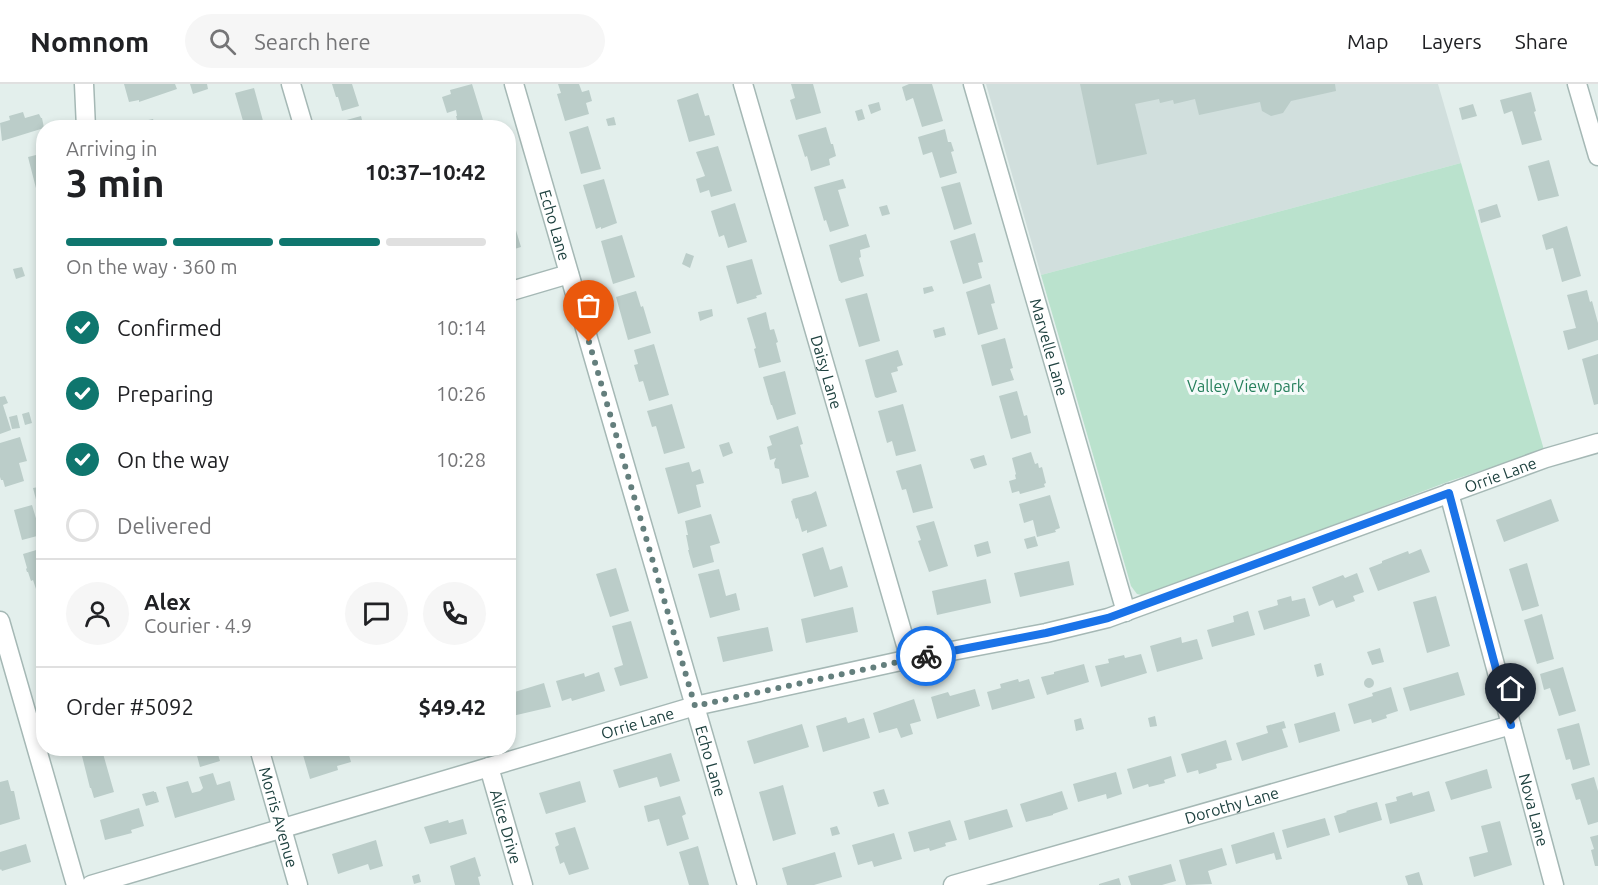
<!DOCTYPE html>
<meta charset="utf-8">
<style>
:root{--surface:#fff;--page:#f6f6f6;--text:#202124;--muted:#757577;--line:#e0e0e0;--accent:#0f766e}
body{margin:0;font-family:Ubuntu,sans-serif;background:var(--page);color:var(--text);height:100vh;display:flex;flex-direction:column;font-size:22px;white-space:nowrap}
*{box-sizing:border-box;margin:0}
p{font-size:20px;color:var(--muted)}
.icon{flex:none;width:33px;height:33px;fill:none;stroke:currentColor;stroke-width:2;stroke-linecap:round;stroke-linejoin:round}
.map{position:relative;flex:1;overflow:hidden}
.drawer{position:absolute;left:36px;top:36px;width:480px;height:636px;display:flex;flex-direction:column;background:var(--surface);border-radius:24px;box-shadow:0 3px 9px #0003}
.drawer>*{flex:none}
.pin{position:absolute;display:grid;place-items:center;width:51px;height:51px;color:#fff;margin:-62px -26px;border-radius:50% 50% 50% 0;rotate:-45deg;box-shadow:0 0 6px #0007}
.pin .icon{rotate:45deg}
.courier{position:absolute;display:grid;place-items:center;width:60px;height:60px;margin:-30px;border:4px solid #1a73e8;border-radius:50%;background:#fff;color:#222;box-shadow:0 2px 8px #0007}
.headline em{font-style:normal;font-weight:700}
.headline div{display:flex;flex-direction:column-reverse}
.headline{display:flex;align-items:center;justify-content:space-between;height:102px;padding:0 30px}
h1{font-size:39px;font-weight:700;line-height:45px}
.bar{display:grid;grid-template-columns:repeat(4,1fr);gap:9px 6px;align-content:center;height:72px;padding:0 30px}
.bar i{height:8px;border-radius:4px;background:var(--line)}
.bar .selected{background:var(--accent)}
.bar p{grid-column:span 4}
.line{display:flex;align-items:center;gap:15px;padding:0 30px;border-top:2px solid var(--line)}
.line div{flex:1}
.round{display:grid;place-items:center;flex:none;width:63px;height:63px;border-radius:32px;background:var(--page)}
ol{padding:0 30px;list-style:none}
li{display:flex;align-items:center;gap:18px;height:66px}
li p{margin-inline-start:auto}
li .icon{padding:6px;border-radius:50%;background:var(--accent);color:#fff;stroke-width:4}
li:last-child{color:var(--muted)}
li i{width:33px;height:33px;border:3px solid var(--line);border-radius:50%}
header{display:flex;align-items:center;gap:36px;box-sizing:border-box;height:84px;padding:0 30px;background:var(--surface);border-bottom:2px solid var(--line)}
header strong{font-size:28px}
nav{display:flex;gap:33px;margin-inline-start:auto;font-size:21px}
.search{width:420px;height:54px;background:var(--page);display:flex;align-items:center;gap:15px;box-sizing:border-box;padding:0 21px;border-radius:33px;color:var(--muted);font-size:22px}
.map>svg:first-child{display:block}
.built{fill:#d1dfdd}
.green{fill:#bae2cd}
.building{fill:#bbcdc9}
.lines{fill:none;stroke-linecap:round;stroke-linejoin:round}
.minor-casing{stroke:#a5b8b5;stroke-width:21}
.minor{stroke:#fff;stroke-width:18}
.done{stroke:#647f7d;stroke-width:6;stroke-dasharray:0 10.8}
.route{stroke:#1a73e8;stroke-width:8}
.labels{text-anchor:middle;stroke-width:6;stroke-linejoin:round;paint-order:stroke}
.street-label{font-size:16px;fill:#204341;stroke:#f4faf9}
.park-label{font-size:16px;fill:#257f5b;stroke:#f4faf9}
</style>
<header>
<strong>Nomnom</strong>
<div class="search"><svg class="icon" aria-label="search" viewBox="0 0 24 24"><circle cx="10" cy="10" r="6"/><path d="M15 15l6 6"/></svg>Search here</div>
<nav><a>Map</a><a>Layers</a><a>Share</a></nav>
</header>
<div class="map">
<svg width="1598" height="801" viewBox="0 0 1598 801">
<rect width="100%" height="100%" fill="#e3efec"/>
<!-- built -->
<path class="built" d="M986 0H1438L1461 79 1041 191Z"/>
<!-- green -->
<path class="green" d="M1461 79 1544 366 1450 397 1146 512 1137 510 1131 502 1041 191Z"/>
<!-- building -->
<path class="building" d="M124 0H175L177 5 139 18V16L129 18Z
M190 0H207L208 5 193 10Z
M332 0H352L359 22 342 27 338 13H336Z
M472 0 484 39 467 44H459L456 32H457L456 26 447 29 442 13 451 10 450 6Z
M558 0H579L582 8 589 6 592 17 586 19 589 30 565 37 557 10 561 9Z
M791 0H813L821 29 796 36 790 16 795 14Z
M909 0H932L943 37 922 43 913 14 906 17 902 3Z
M1080 0H1335L1336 7 1291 17 1283 29 1271 32 1262 27 1260 18 1199 31 1195 15 1174 20 1173 16 1160 19 1159 15 1135 20 1147 70 1097 81Z
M254 4 265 44H245L235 9Z
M1531 8 1536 27 1534 28 1542 56 1522 61 1512 27 1504 30 1500 16Z
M698 9 705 32 709 31 715 51 689 58 677 16Z
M879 18 881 26 871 30 868 21Z
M1473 20 1477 32 1462 36 1459 24Z
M862 25 865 35 858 37 855 27Z
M23 28 25 34 39 30 41 34H42L44 44 2 57 0 39 10 36 9 32Z
M361 32 364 44H345L343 37Z
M614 33 616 41 608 42 606 35Z
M153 35 156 44H136L135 39Z
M588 42 601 85 581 90 569 48Z
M826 43 831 60H833L836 72 829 75 830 81 811 87 807 72 805 73 798 51Z
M945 45 948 58H951L954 67 951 68 957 89 940 94 932 68 923 71 918 53Z
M718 62 732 107 711 113 709 106 700 109 696 95 705 92 696 68Z
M44 69V111L38 112 28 73Z
M1549 76 1559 112 1538 117 1528 82Z
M604 95 617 139 601 145V143L596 145 583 101Z
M843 95 846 104 838 106 849 142 830 148 826 136 824 137 814 103Z
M960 98 972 140 954 146 941 103Z
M735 119 747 158 728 164 724 151 719 153 711 127Z
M1497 120 1501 133 1481 139 1478 126Z
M887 121 890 130 882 132 879 123Z
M508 128 511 133H512L521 163 508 167Z
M1567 142 1581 192 1562 198 1553 164 1546 166 1542 151Z
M975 149 983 178 978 179 982 194 963 200 950 157Z
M866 150 870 163 860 166 861 173 859 174 864 192 841 199 840 197H839L829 161Z
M622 151 635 193 613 200 601 157Z
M686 169 694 172 690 184 682 180Z
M752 175 762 210 756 212 757 214 737 220 726 182Z
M22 183 25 192 16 195 13 185Z
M990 200 995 219 991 220 998 245 978 251 966 208Z
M932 202 934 207 924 210 923 204Z
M1587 206 1590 218 1592 217 1598 239V256L1568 266 1563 247 1576 244 1567 211Z
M636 207 641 223 643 222 651 249 628 256 616 213Z
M867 209 880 257 859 263 845 215Z
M712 225 713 232 700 237 698 228Z
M766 228 770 246 774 245 778 258 776 259 781 278 759 284 754 265 756 264 747 234Z
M944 243 946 251 935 254 933 246Z
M1005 254 1013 284 1010 285 1014 296 992 302 981 261Z
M654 260 669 311 649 317 643 297 639 298 634 281 638 280 634 266Z
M898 266 903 281 897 283 898 287 891 289 897 308 877 314 875 313 865 276Z
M1598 270V320L1594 321 1582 275Z
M785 287 796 330 777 336 772 321H771L763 293Z
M1017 307 1024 332 1027 331 1031 349 1011 355 999 312Z
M5 312 8 319 3 321 11 346 0 350V313Z
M672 320 685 364 664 370 656 342 652 343 647 327Z
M903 320 916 367 896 372 892 357 887 359 878 327Z
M29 328 32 339 25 341 22 330Z
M17 331 20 344 12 345 9 333Z
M798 342 803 360 800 361 809 393 782 400 779 385 775 384 774 379 776 374 770 376 767 363 772 361 769 352Z
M20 353 27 377 19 379 24 397 5 403 3 396H1L0 393V359Z
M729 358 733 369 723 373 719 361Z
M1031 368 1035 380 1038 379 1039 384 1042 383 1046 399 1044 400 1045 403 1020 410 1019 407 1012 409 1009 397 1016 395 1015 391 1016 390 1012 374Z
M984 371 987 381 974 385 970 375Z
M689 378 692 388 700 385 704 399 696 401 701 423 678 430 665 384Z
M921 380 933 424 913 429 906 405 902 406 896 387Z
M44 402V421L38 423 33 404Z
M816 407 827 442 807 449V446L802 448 798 434 796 435 791 417 793 416 792 415 811 410Z
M1050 411 1060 444 1055 446 1056 448 1037 453 1033 436 1024 439 1019 420Z
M1551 415 1559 437 1504 458 1496 436Z
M32 421 41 451 22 456 14 426Z
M711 430 720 459 710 462 714 478 693 484 688 466H689L686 451H688L685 437Z
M934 437 948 482 929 488 918 457 921 456 916 442Z
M1035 452 1038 462 1027 465 1024 455Z
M988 457 991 469 977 473 974 461Z
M823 463 830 486 842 482 848 503 814 513 802 470Z
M43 464 44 503 36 505 33 496 31 497 28 488H27L26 485 27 484 23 470Z
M1421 465 1430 488 1378 507 1369 484 1382 479V477L1408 467 1409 470Z
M1069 477 1074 501 1020 513 1014 489Z
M1527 479 1539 522 1522 527 1509 485Z
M616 484 629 527 610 533 596 490Z
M719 485 726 512 736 509 740 526 710 534 698 490Z
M1357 489 1364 508 1353 512 1355 517 1336 524 1333 516 1319 522 1312 503 1343 491 1345 494Z
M986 495 991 519 937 531 932 507Z
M1291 512 1292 517 1305 514 1310 532 1264 546 1258 527 1278 521 1277 516Z
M1436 512 1450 562 1427 569 1413 518Z
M853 523 858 548 806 559 801 535Z
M1248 527 1255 551 1212 563 1207 546 1234 538 1233 532Z
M1542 530 1554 575 1537 580 1524 536Z
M631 537 648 594 620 602 614 584 623 581 612 542Z
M768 543 773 567 723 578 717 553Z
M1181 553 1182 559 1197 555 1203 575 1157 588 1150 562Z
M1380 564 1384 578 1372 581 1367 568Z
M1141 570 1147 589 1101 603 1095 582 1109 579 1108 575 1124 571 1125 574Z
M1321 579 1324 591 1317 593 1314 581Z
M1084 580 1089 598 1047 611 1041 593 1054 590V588Z
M1563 583 1576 627 1559 632 1550 604 1544 606 1540 590Z
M599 588 605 607 572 617 571 614 562 617 556 597 584 589 585 593Z
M1458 588 1465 611 1410 627 1403 604Z
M1364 599a5 5 0 1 1 10 0a5 5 0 1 1-10 0Z
M1018 595 1019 598 1029 595 1035 614 992 626 987 608 1001 604 1000 600Z
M544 599 551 623 508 633V610Z
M1391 603 1398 627 1386 631 1387 634 1372 639 1371 635 1354 640 1348 620 1373 612 1372 609Z
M975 605 980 622 937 635 931 613 948 608 950 612Z
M914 615 921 637 910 640 913 650 901 654 897 644 879 649 873 629Z
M1335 628 1340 647 1299 659 1294 640Z
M1155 632 1157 642 1150 643 1148 634Z
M846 633 848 639 864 634 870 654 823 668 816 642Z
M1081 634 1084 645 1076 647 1074 636Z
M1284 637 1286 644 1282 645 1288 663 1242 677 1236 659 1268 649 1266 642Z
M1579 639 1590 681 1573 686 1570 675 1566 676 1557 645Z
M802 640 809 663 754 680 747 657Z
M1226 656 1232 676 1216 680 1217 684 1215 685 1199 690 1198 686 1187 689 1181 670Z
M195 664H223V665L217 667 220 677 200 683Z
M312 664H347L351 678 337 682 338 686 310 695 303 671 313 668Z
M102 666 114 708 94 714 91 704H90L82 672Z
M671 669 680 697 660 703 657 693 619 704 613 686Z
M1171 672 1176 692 1164 696 1165 699 1149 703 1148 700 1133 705 1127 685Z
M1487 685 1492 704 1451 716 1445 698Z
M1116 688 1122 710 1107 715 1106 710 1078 718 1073 700Z
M213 689 217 701 230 697 235 716 175 734 166 703 188 697 192 709 200 707 203 704 199 693Z
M1594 693 1598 707V738L1588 741 1580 715 1576 716 1571 700Z
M8 696 11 707H14L20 735 0 741V698Z
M580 697 586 718 546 730 539 709Z
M783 701 796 750 773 757 759 708Z
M884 705 889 720 878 723 873 708Z
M154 707V708H156L159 718 146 722 142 710Z
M1062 707 1068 725 1053 730V731L1026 738 1020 720Z
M1429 707 1435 727 1390 740 1385 720 1397 717 1396 713 1409 709 1412 708 1413 712Z
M680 712 686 730 682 732 689 755 667 762 659 735 648 738 644 722Z
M1377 718 1382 736 1339 749 1334 732 1347 728 1346 727Z
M139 724 144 742 131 746 132 749 105 756 100 736Z
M1007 725 1013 743 969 756 964 737Z
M1325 734 1330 751 1287 764 1282 746Z
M463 735 467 750 430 760 424 743 448 736 449 739Z
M950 736 957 756 945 759 946 762 930 767 929 764 914 768 908 748Z
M1500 737 1512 781 1474 793 1469 773 1488 768 1481 742Z
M837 742 840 750 832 752 830 744Z
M575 743 589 785 569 791 564 778 560 780 555 763 559 761 555 749Z
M1274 748 1282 775 1276 776 1274 769 1236 780 1231 761Z
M894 749 902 775 874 783 872 777 858 781 852 761Z
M1598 751V782H1595L1591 766 1594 765 1590 753Z
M376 756 383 782 370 786 368 780 338 790 332 770Z
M26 760 31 778 2 787 1 785 0 786V768Z
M698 762 709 801H689L679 768Z
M1222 764 1227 781 1208 787 1212 800 1186 801 1179 776Z
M835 768 842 793 814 801H787L782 784Z
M475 773 481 792 478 793 480 801H455L450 782Z
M1171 780 1176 797 1162 801H1131L1128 792Z
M1419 788 1423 801H1408L1405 792Z
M419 790 421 798 414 800 412 792Z
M1119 794 1121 801H1099V800Z"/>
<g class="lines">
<!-- minor casing -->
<g class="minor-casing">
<g id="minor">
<path d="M84 0 86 44"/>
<path d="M291 0 304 44"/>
<path id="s1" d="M514 0 747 801"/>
<path id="s2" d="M743 0 910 575"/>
<path id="s3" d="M973 0 1126 528"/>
<path d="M1577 0 1598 72"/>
<path d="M508 208 569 190"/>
<path id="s4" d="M1449 409 1554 801"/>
<path d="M0 537 76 801"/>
<path id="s5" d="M259 664 298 801"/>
<path id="s6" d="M489 683 523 801"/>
<path id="s7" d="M91 801 695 622 910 575 1046 549 1108 534 1546 374 1598 359"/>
<path id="s8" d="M953 801 1511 641"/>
</g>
</g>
<!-- minor -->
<use href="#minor" class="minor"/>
</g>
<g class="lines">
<!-- done -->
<path class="done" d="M589 258 695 622 926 572"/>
<!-- route -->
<path class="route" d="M926 572 1046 549 1108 534 1449 409 1511 641"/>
</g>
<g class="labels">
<!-- street labels -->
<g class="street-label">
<text dy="6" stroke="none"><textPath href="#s1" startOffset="147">Echo Lane</textPath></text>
<text dy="6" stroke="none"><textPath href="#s3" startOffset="274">Marvelle Lane</textPath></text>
<text dy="6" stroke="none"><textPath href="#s2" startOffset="300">Daisy Lane</textPath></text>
<text dy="6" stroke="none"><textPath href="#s7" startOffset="1470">Orrie Lane</textPath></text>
<text dy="6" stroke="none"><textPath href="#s7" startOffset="570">Orrie Lane</textPath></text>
<text dy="6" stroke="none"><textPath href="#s1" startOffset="705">Echo Lane</textPath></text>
<text dy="6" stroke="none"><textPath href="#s8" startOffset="290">Dorothy Lane</textPath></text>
<text dy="6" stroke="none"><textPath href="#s4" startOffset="328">Nova Lane</textPath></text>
<text dy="6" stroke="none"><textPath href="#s5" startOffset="72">Morris Avenue</textPath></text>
<text dy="6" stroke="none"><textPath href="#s6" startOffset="62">Alice Drive</textPath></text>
</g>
<!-- park labels -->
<g class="park-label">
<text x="1246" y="308">Valley View park</text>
</g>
</g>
</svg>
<div class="pin" style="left:589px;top:258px;background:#ea580c"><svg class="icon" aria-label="bag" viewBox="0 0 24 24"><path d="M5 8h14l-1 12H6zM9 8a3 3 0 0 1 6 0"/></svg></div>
<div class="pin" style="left:1511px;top:641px;background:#1f2937"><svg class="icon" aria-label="home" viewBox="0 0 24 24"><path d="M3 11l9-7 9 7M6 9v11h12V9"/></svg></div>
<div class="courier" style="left:926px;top:572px"><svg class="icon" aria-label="bike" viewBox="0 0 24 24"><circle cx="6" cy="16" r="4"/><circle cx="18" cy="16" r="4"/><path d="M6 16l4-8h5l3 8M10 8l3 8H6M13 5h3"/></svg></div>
<section class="drawer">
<div class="headline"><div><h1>3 min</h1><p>Arriving in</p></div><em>10:37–10:42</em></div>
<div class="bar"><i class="selected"></i><i class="selected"></i><i class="selected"></i><i></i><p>On the way · 360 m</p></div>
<ol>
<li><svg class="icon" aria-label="check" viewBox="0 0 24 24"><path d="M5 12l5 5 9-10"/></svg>Confirmed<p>10:14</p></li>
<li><svg class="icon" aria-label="check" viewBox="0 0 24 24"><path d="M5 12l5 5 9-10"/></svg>Preparing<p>10:26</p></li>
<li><svg class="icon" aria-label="check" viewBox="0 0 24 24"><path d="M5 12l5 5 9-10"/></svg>On the way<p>10:28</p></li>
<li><i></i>Delivered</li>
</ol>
<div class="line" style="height:108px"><a class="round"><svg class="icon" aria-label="person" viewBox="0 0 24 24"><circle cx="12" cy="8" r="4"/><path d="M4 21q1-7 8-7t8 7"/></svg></a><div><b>Alex</b><p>Courier · 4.9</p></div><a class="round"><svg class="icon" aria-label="chat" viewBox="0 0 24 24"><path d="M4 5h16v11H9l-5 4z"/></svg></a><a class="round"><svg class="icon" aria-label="phone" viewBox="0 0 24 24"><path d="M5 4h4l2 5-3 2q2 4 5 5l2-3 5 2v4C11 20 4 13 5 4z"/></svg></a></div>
<div class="line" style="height:78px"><div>Order #5092</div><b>$49.42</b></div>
</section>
</div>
